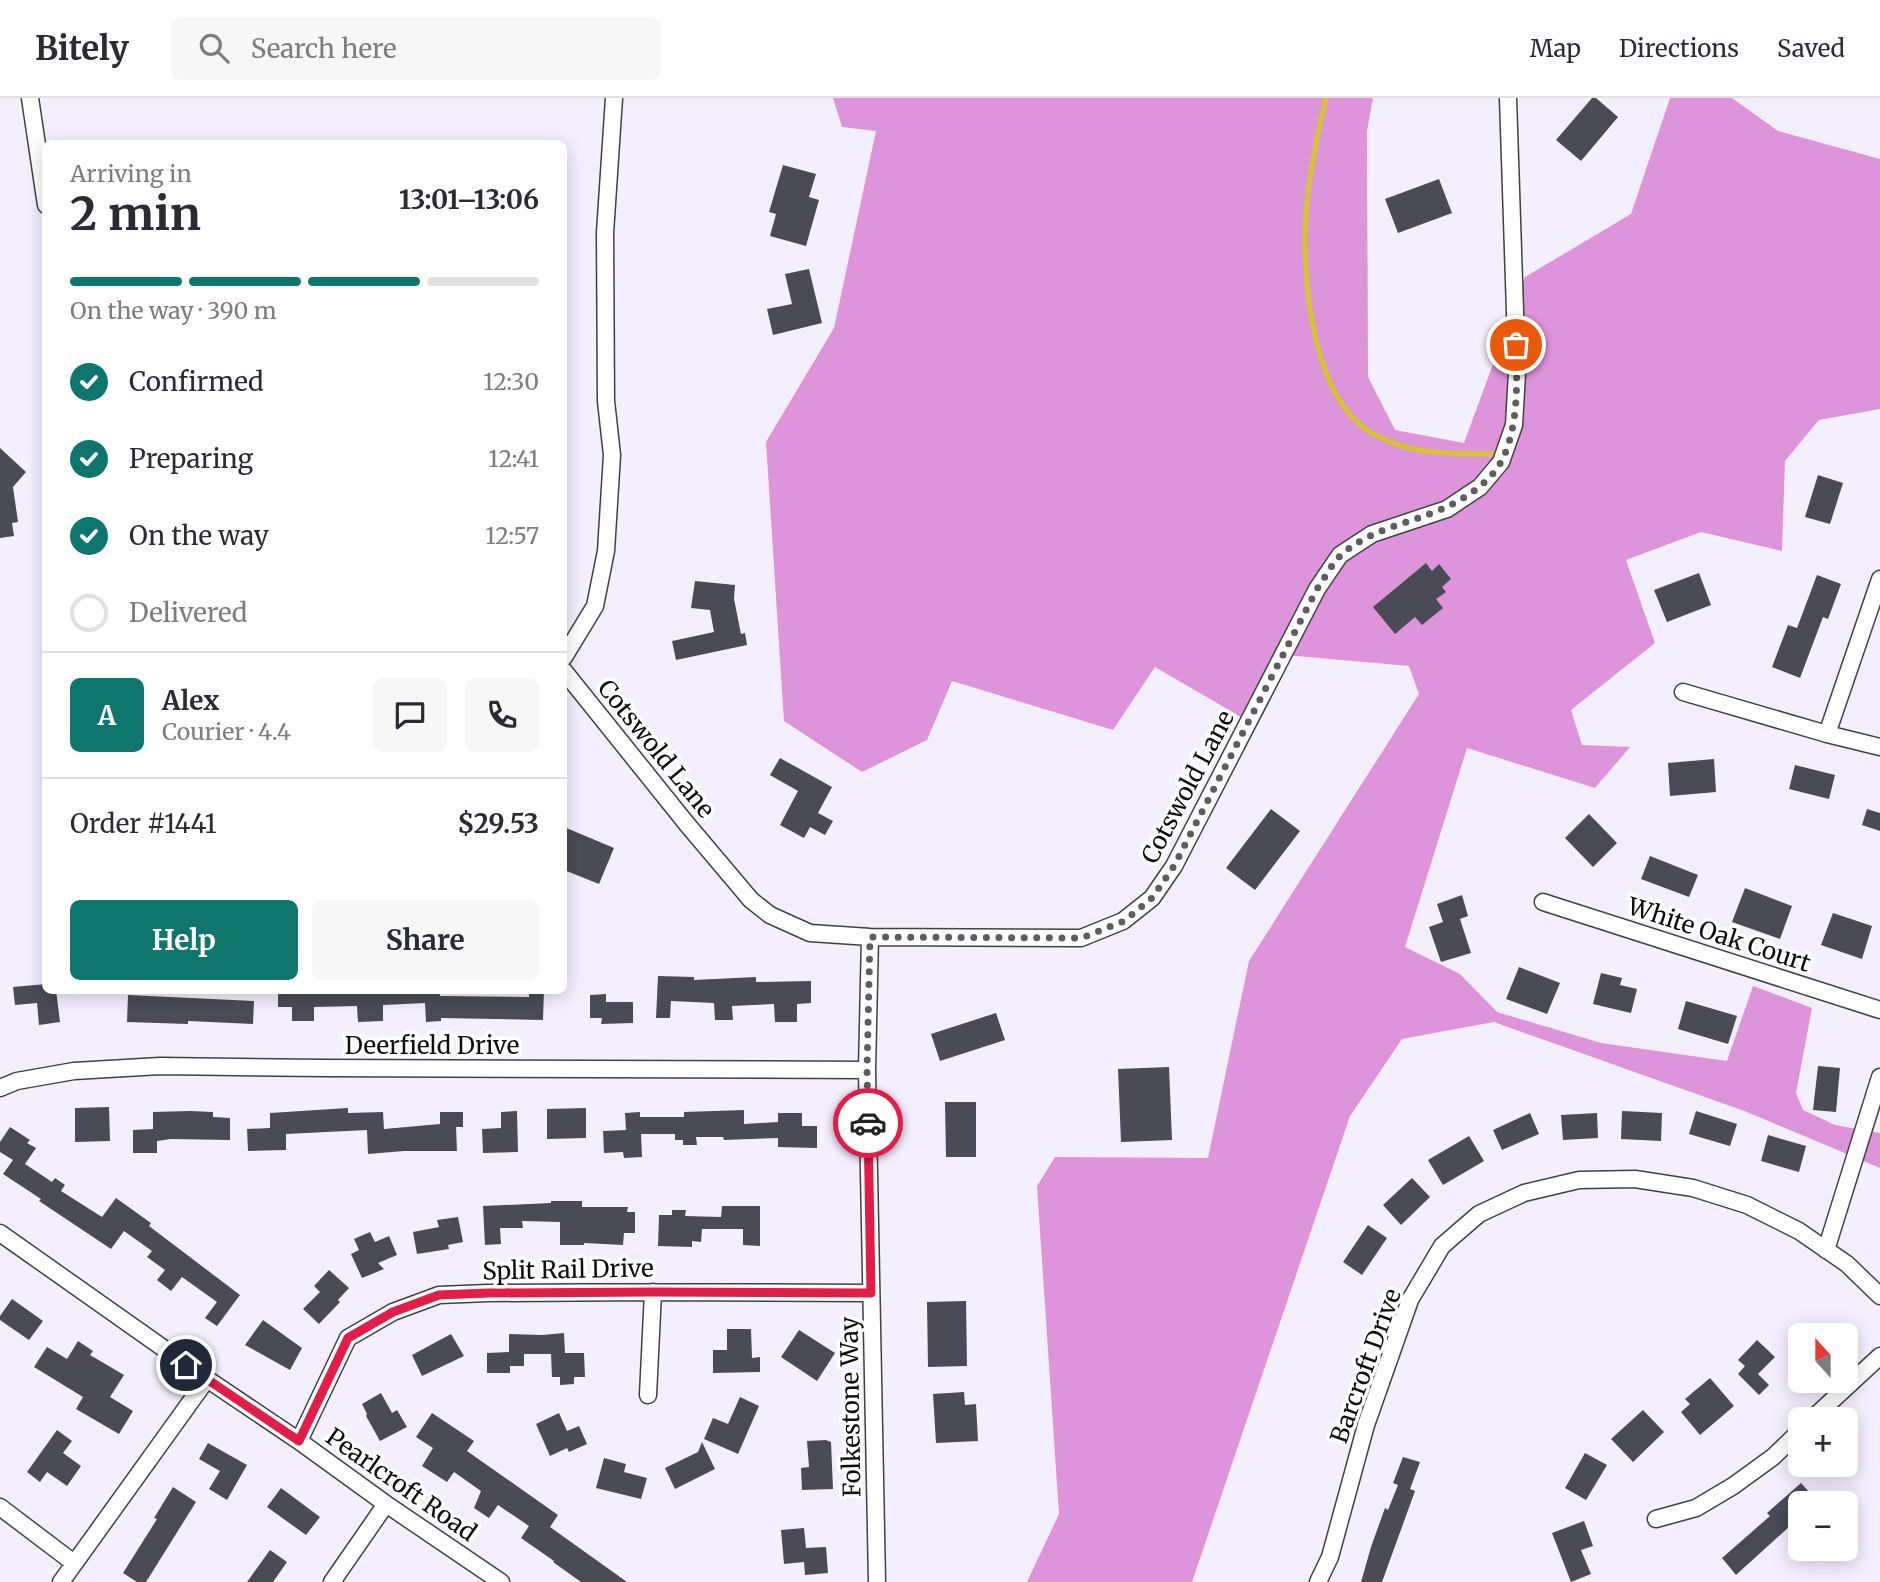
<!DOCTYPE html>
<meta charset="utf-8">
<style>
:root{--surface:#fff;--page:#f7f7f7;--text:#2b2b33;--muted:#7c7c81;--line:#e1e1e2;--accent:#0f766e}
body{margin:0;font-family:Merriweather,serif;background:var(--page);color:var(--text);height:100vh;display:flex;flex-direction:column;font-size:26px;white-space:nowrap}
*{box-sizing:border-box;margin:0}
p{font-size:23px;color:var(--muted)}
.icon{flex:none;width:38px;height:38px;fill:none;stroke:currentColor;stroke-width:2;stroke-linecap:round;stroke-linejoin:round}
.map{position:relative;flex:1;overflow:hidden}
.sheet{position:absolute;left:42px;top:42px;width:525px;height:854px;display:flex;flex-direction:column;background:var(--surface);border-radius:10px;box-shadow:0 4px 18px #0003}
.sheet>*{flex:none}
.needle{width:46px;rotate:339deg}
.buttons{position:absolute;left:1788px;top:1225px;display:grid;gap:14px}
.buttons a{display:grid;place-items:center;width:70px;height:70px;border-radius:10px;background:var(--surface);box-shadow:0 4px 18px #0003;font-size:35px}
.pin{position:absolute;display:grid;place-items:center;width:60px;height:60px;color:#fff;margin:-30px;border:4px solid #fff;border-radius:50%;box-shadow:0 2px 7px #0007}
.courier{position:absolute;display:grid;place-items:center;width:70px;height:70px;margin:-35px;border:5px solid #e11d48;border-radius:50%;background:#fff;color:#222;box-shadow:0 2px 9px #0007}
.headline em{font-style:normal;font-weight:700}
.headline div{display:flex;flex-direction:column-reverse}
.headline{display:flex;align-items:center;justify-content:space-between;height:119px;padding:0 28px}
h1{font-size:46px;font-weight:700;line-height:52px}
.bar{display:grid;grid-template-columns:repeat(4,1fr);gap:10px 7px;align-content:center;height:84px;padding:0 28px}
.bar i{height:9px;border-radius:5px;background:var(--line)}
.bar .current{background:var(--accent)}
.bar p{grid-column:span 4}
.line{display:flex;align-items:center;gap:18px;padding:0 28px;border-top:2px solid var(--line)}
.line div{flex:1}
.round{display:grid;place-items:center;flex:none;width:74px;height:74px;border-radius:10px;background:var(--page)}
ol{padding:0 28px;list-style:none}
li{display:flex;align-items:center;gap:21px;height:77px}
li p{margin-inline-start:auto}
li .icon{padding:7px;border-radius:50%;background:var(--accent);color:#fff;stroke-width:4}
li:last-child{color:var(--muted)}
li i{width:38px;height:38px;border:4px solid var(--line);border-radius:50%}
.cta{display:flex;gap:14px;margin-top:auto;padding:14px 28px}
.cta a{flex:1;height:80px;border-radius:10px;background:var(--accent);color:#fff;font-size:28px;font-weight:700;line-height:80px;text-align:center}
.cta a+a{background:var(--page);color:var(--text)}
header{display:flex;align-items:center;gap:42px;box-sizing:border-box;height:98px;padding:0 35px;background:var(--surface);border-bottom:2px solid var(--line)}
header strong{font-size:33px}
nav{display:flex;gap:38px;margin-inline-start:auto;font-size:24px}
.search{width:490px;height:63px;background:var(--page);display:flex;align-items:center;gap:18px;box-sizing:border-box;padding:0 24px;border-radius:10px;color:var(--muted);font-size:26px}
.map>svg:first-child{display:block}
.forest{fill:#de94da}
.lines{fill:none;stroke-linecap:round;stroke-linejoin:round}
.stream{stroke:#d5c533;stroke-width:5}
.building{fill:#4a4b57}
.minor-casing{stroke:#414141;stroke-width:19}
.minor{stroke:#fff;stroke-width:16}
.done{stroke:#5e5d62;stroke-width:7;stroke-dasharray:0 12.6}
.route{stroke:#e11d48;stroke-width:9}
.labels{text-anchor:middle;stroke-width:7;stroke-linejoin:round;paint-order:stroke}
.street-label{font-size:24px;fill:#0e0e0e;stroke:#fff}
</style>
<header>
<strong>Bitely</strong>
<div class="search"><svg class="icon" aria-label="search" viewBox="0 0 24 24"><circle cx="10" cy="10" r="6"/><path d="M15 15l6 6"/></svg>Search here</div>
<nav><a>Map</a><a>Directions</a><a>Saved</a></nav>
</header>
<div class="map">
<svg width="1880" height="1484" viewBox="0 0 1880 1484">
<rect width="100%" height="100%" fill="#f4efff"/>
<!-- forest -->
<path class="forest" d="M833 0H1373L1367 33 1368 279 1395 332 1464 345 1525 179 1631 116 1670 0H1732L1778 33 1880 61V311L1819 322 1785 363 1782 453 1701 434 1626 462 1655 545 1571 612 1582 647 1630 649 1595 690 1467 650 1405 849 1460 876 1497 914 1601 945 1727 963 1753 888 1812 910 1796 995 1803 1012 1835 1027 1880 1035V1070L1747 1014 1494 924 1402 941 1350 1018 1192 1484H1027L1059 1416 1037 1088 1055 1059 1208 1060 1249 863 1419 596 1409 568 1274 556 1241 619 1155 569 1113 632 952 583 927 642 862 674 784 623 766 344 834 230 876 33 842 29Z"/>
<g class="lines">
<!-- stream -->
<path class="stream" d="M1326 0C1317 38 1309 76 1306 116 1302 180 1311 300 1373 336 1410 357 1452 356 1492 356"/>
</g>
<!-- building -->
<path class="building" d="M1592 0H1596L1618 19 1581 63 1556 42Z
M783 67 816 76 809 99 819 102 806 148 770 138 776 116 769 114Z
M1439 81 1452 115 1398 135 1385 101Z
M809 171 822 225 773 237 767 211 792 206 785 176Z
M0 350 26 374 13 389 18 424 12 425 14 438 0 440Z
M1818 377 1843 385 1830 426 1805 419Z
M1426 465 1432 473 1439 466 1451 481 1442 489 1446 494 1436 501 1443 510 1422 527 1415 519 1395 536 1373 509Z
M1699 475 1711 507 1667 524 1654 492Z
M1817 477 1841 486 1828 521 1823 519 1800 580 1772 569 1788 527 1797 530Z
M695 483 735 487 734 501 741 536 745 535 747 547 676 562 672 543 714 534 710 512 691 510Z
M780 660 832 689 818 715 833 723 825 737 810 729 804 740 780 727 798 693 770 677Z
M1714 661 1716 694 1670 698 1668 665Z
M1795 667 1835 677 1829 701 1789 691Z
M1271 711 1300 733 1255 792 1226 770Z
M1867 711 1880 715V733L1862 727Z
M1589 716 1617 745 1593 769 1565 740Z
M564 729 614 750 599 786 564 772Z
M1650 758 1698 777 1689 799 1641 781Z
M1745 790 1792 808 1780 841 1732 824Z
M1462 797 1468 818 1460 821 1471 855 1441 864 1429 829 1443 824 1437 806Z
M1833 815 1872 828 1862 861 1821 847Z
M1519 869 1560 885 1547 916 1506 901Z
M1601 875 1622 880 1620 887 1637 891 1631 915 1593 906Z
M658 878 694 879V882L756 879V884L811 883V905L797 906V924H775L774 906 732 908 733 922H715L714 905 671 903 670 920H656Z
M46 886V892H56L60 924 39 927 37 905 15 907 13 889Z
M278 892H439L440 898 529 899V892H544L543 922 441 920V923L426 924 425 905 383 907V923L358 924 357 908 314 909V923H292V909H278Z
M606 896V904H633V925L601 926 602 920H590V897Z
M128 897 254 903 253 926 188 923V926L127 924Z
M1686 903 1737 918 1728 946 1678 931Z
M996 915 1005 942 940 963 931 936Z
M1818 968 1840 970 1836 1014 1813 1012Z
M1169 969 1172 1042 1121 1044 1118 971Z
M945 1004H976V1059H946Z
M109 1009 110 1043 75 1044V1010Z
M348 1010V1015L383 1014 384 1031 440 1026V1014H463V1029H456L457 1053H404L368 1056 367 1032 286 1036V1052L248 1053 247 1031 270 1030V1015Z
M586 1010V1040L547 1041V1011Z
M744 1012V1026L778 1024V1015H802V1028H817V1050L778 1049V1040L724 1042 723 1039H696L697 1047H683V1042H675V1036H641L642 1059 624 1060 623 1054 604 1055 603 1033 626 1032 625 1015 640 1014V1019H684V1014Z
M190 1013 213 1014V1019L230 1020V1042L171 1041 157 1043V1055H133V1032L153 1031V1014Z
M517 1013 518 1054 483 1055 482 1031 501 1030V1014Z
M1622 1013 1662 1015 1661 1043 1621 1041Z
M1696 1013 1737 1026 1730 1048 1689 1036Z
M1530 1015 1539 1036 1502 1052 1493 1032Z
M1597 1015 1598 1040 1563 1042 1561 1017Z
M10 1029 30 1042 27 1045 36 1050 25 1066 52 1084 55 1080 65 1087 61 1093 102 1119 116 1100 151 1125 149 1128 240 1197 217 1228 205 1220 217 1204 182 1179 171 1193 157 1182 165 1172 147 1159 152 1153 124 1133 111 1151 39 1103 41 1101 3 1076 13 1062 0 1054V1044Z
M1768 1037 1806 1048 1799 1074 1761 1063Z
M1469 1038 1484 1063 1443 1087 1428 1062Z
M1412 1080 1430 1099 1401 1127 1383 1107Z
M551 1103H582V1109H628L627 1114H635V1135H624L623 1147 584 1145V1147H560V1124L522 1123 523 1130H500L501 1146 485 1147 483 1108 551 1105Z
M722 1108H760V1148L743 1147V1131H702L701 1144 692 1143V1149L658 1148 659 1117H672V1112H686L685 1118 721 1119Z
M458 1119 463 1144 448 1147 449 1151 417 1156 413 1134 439 1129 437 1122Z
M1368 1127 1387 1140 1362 1177 1343 1164Z
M370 1134 375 1144 389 1138 397 1157 378 1165 384 1171 362 1180 351 1156 359 1152 354 1141Z
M329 1172 349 1190 338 1202 340 1204 319 1226 303 1211 320 1194 314 1188Z
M12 1201 43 1223 29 1242 0 1222V1218Z
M966 1203 967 1268 928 1269 927 1204Z
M263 1222 302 1250 290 1272 245 1247Z
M727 1231H751L752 1260 760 1259V1274L713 1275V1252H727Z
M799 1232 835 1255 817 1283 781 1259Z
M564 1235 565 1255H584L585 1279H574V1286L560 1287V1279H552L551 1256H524V1268H510V1275H487V1255L509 1254V1236L542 1237Z
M451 1236 464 1258 422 1278 412 1257Z
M1757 1242 1775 1259 1758 1276 1769 1287 1759 1297 1738 1276 1745 1268 1738 1262Z
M78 1243 93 1253 90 1257 124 1277 110 1299 133 1313 119 1336 76 1311 83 1299 34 1269 47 1249 67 1261Z
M1710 1280 1734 1308 1700 1337 1681 1314 1690 1306 1685 1301Z
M964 1294 965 1307 976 1306 978 1343 936 1345 933 1296Z
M381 1295 392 1315 397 1312 407 1329 380 1343 366 1318 367 1316 362 1306Z
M740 1299 759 1308 738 1356 704 1341 713 1320 728 1326Z
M1643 1312 1664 1334 1633 1364 1611 1341Z
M432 1315 474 1343 467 1353 558 1417 550 1429 627 1484H581L553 1464 554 1463 521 1440 529 1428 498 1407 489 1420 474 1410 481 1393 454 1374 447 1384 422 1368 433 1350 416 1339Z
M559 1315 567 1333 579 1328 587 1346 569 1354 567 1350 550 1358 536 1326Z
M57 1332 72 1343 63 1355 81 1368 67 1388 47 1374 40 1384 27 1374Z
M826 1342 831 1344 833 1391 802 1392 801 1370 809 1369 807 1343Z
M702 1344 715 1371 675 1391 665 1370 698 1354Z
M208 1345 247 1367 227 1402 209 1391 220 1373 199 1361Z
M1585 1355 1607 1367 1586 1402 1565 1390Z
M1403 1359 1420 1364 1410 1391 1415 1393 1382 1484H1361L1371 1449 1385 1410 1388 1412 1398 1387 1393 1385Z
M604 1360 626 1366 624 1374 647 1380 641 1401 596 1390Z
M1801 1385 1819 1405H1801V1418L1736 1477 1722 1460 1770 1418 1767 1415Z
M173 1389 196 1404 146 1484H137L123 1475 157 1421 154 1420Z
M281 1390 320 1419 306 1437 267 1409Z
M1584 1423 1593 1448 1581 1452 1591 1476 1571 1484 1552 1435Z
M804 1430 806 1450 826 1449 828 1475 805 1477 804 1464 784 1466 781 1432Z
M270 1452 287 1464 273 1484H247Z"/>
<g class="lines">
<!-- minor casing -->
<g class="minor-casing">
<path id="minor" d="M30 0 46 107
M564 559 595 508 606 453 612 357 606 303 605 135 614 0
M564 573 686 725 751 802 770 817 810 835 870 839 1081 840 1123 823 1152 800 1174 768 1317 491 1340 457 1372 436 1447 411 1480 389 1501 364 1514 327 1517 275 1508 0
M1683 594 1827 636 1880 649
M1827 636 1880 481
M1543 804 1880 912
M870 839 867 972 877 1484
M0 990 17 983 74 973 160 968 324 970 867 972
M0 1135 207 1281 299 1343 386 1406 501 1484
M1826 1152 1880 979
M648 1297 653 1194
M1812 1321 1880 1258
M299 1343 348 1240 393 1214 439 1197 488 1195 653 1194 871 1195
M0 1409 74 1465
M1656 1421 1696 1410 1733 1388 1773 1359 1801 1332
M61 1484 207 1281
M332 1484 386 1406
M1318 1484 1330 1459 1366 1327 1410 1202 1442 1148 1479 1116 1524 1095 1579 1082 1635 1081 1693 1090 1747 1107 1799 1133 1847 1166 1880 1198"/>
</g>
<!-- minor -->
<use href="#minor" class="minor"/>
</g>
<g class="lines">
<!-- done -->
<path class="done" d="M868 1025 867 972 870 839 1082 840 1124 823 1152 800 1174 768 1317 491C1325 480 1332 465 1342 456 1365 436 1395 428 1424 418 1451 409 1487 390 1501 364 1519 330 1517 284 1516 247"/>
<!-- route -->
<path class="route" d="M186 1267 299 1343 348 1240 393 1214 439 1197 488 1195 653 1194 871 1195 868 1025"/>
</g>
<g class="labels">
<!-- street labels -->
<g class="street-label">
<text transform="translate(656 651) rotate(51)" y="8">Cotswold Lane</text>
<text transform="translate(1188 689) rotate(-62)" y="8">Cotswold Lane</text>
<text transform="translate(1719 837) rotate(18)" y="8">White Oak Court</text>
<text x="432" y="956">Deerfield Drive</text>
<text transform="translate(568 1172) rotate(-1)" y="8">Split Rail Drive</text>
<text transform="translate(1366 1268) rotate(-70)" y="8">Barcroft Drive</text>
<text transform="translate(851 1309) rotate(-91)" y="8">Folkestone Way</text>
<text transform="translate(401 1387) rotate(35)" y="8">Pearlcroft Road</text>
</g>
</g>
</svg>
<div class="buttons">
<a><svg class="needle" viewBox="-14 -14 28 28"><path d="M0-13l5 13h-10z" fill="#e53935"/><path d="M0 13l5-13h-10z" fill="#7c7c81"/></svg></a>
<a>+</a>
<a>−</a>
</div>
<div class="pin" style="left:1516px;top:247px;background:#ea580c"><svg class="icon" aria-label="bag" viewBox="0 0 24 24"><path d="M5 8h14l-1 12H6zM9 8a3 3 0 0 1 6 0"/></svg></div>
<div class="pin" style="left:186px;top:1267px;background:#1f2937"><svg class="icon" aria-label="home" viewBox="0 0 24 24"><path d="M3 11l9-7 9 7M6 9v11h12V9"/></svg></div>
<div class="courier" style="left:868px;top:1025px"><svg class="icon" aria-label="car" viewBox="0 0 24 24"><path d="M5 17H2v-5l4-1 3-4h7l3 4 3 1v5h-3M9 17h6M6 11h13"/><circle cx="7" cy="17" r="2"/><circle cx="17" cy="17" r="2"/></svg></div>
<section class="sheet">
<div class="headline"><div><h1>2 min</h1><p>Arriving in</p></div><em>13:01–13:06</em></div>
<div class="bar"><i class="current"></i><i class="current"></i><i class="current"></i><i></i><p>On the way · 390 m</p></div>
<ol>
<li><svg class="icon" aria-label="check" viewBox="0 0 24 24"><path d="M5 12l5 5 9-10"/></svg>Confirmed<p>12:30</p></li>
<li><svg class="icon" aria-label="check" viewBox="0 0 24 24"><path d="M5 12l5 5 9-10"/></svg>Preparing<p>12:41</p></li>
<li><svg class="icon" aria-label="check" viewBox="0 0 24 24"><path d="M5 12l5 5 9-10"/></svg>On the way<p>12:57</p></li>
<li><i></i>Delivered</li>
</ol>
<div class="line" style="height:126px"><b class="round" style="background:var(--accent);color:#fff">A</b><div><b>Alex</b><p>Courier · 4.4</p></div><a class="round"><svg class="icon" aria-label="chat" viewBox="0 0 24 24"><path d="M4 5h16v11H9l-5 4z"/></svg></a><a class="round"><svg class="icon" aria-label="phone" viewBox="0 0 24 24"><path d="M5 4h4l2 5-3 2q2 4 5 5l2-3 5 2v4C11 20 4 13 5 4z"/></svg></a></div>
<div class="line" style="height:91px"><div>Order #1441</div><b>$29.53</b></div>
<div class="cta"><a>Help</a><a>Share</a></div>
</section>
</div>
